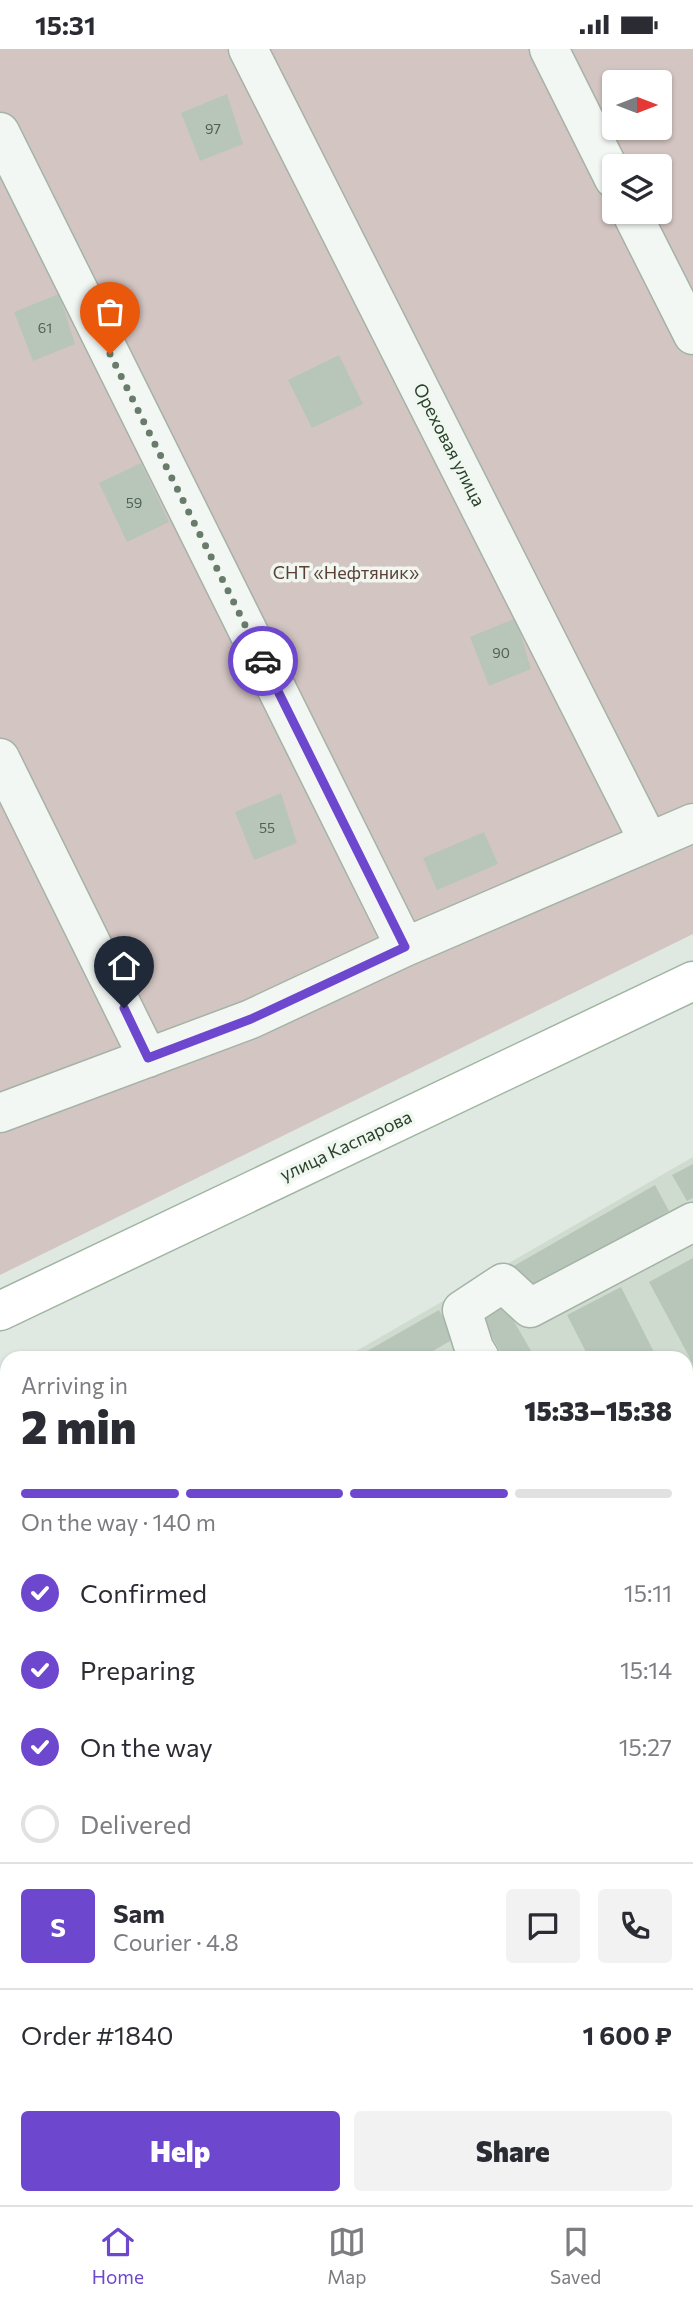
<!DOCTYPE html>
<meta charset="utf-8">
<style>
:root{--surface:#fff;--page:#f2f2f3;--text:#2b2b33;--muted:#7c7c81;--line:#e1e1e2;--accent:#6d47cd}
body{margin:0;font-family:Commissioner,sans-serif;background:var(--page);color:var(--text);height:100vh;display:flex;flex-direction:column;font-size:26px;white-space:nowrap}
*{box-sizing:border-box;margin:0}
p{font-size:23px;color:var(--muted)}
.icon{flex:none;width:38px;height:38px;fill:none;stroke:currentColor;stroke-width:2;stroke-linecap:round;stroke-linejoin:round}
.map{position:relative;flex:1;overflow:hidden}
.sheet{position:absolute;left:0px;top:1302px;width:693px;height:854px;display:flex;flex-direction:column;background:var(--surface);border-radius:21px 21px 0 0;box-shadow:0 2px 5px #0004}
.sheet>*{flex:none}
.needle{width:46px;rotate:90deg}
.fabs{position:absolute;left:602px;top:21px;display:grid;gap:14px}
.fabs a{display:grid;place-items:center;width:70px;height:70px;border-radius:7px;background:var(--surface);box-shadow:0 2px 5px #0004;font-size:35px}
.pin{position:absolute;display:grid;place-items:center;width:60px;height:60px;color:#fff;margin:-72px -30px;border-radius:50% 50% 50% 0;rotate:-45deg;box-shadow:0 0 7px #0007}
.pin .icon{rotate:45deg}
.courier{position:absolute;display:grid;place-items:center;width:70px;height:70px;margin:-35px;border:5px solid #6d47cd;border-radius:50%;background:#fff;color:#222;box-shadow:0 2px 9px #0007}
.head em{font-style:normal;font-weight:800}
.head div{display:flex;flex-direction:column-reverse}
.head{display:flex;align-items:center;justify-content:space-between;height:119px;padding:0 21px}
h1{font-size:46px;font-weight:800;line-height:52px}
.bar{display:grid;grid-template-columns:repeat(4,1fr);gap:10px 7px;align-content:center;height:84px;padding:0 21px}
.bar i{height:9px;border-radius:5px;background:var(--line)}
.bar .current{background:var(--accent)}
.bar p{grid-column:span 4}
.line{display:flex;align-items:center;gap:18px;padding:0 21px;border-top:2px solid var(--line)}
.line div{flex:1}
.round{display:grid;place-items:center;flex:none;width:74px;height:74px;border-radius:7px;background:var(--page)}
ol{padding:0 21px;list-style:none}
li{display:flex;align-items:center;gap:21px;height:77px}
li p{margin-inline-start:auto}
li .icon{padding:7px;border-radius:50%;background:var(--accent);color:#fff;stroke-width:4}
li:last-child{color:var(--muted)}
li i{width:38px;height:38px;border:4px solid var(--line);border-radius:50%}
.cta{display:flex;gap:14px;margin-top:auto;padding:14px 21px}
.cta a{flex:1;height:80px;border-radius:7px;background:var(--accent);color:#fff;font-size:28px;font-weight:800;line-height:80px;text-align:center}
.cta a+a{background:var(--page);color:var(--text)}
.status{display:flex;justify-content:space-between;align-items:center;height:49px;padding:0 35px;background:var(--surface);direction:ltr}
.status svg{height:19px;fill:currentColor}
.menu{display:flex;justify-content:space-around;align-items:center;height:98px;border-top:2px solid var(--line);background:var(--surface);font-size:19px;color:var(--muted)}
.menu a{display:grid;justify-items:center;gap:4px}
.menu .current{color:var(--accent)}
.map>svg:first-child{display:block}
.built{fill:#cfdbcf}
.green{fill:#d3c5c2;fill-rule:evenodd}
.building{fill:#b8c6b9}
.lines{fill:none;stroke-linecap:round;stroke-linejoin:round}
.minor-casing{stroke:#a5b3a7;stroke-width:41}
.major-casing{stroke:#a0b5a1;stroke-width:41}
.minor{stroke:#f3f7f4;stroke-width:38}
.major{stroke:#fff;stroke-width:38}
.rail-casing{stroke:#7a937b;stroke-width:8}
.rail{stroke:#f0f7f0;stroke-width:5;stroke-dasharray:16;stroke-linecap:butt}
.done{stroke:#697c6b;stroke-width:7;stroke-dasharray:0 12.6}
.route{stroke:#6d47cd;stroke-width:9}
.labels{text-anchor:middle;stroke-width:7;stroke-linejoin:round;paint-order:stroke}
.number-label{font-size:14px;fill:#4d624e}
.street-label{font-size:18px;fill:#29412b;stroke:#f0f7f0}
.park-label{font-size:18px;fill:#5c4037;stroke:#f0f7f0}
</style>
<div class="status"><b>15:31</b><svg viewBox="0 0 49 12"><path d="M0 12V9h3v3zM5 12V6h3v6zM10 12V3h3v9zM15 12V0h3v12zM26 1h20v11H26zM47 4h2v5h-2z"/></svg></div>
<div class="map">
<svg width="693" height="2156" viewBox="0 0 693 2156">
<rect width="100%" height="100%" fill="#e0e9e1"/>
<!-- built -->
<path class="built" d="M693 1108V1323L686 1326V1309H344Z
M7 1435V1752L0 1740V1439Z
M686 1565 693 1577V2081L686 2085Z
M409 2149H573L561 2156H413Z"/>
<!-- green -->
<path class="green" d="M0 0H693V885L0 1226ZM614 33H660V79H614ZM614 117H660V163H614Z"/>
<!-- building -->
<path class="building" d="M227 45 243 95 200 112 181 64Z
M59 245 75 295 33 312 14 263Z
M339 306 363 355 312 379 288 331Z
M141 414 169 473 127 493 99 434Z
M516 569 531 620 489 637 470 588Z
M281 744 297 794 254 811 235 763Z
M484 783 498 815 437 841 423 809Z
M693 1115V1149L687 1152 672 1126Z
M655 1136 669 1162 526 1243 512 1218Z
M693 1209V1315L649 1233Z
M621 1238 657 1309H589L567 1266Z
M503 1253 535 1309H504L480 1267Z
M439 1261 455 1289 421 1309H355Z
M7 1444V1479L0 1483V1448Z
M7 1519V1593L0 1580V1523Z
M686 1575 693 1587V1642L686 1630Z
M0 1664 7 1677V1736L0 1724Z
M686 1716 693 1729V1837L686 1825Z
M686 1905 693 1917V1978L686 1982Z
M686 2059 693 2071V2076L686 2080Z
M451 2149H490L494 2156H455Z
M509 2149H565L552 2156H513Z"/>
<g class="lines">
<!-- minor casing -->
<g class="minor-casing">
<path id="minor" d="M248 0 649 793
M549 0 614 130
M0 83 405 898
M631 163 693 286
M0 709 148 1009
M0 1064 251 970 405 898 693 774
M480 1309 474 1299 462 1261 503 1234 530 1259 693 1173
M0 1502 7 1498
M0 1621 7 1634
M686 1670 693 1683
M686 1862 693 1874
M688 2003 693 2012
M428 2149 432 2156"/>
</g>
<!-- major casing -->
<g class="major-casing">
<path id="major" d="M0 1262 693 932"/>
</g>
<!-- minor -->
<use href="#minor" class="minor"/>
<!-- major -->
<use href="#major" class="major"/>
<!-- rail casing -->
<g class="rail-casing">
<path id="rail" d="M0 2018 7 2033
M0 2064 7 2075
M0 2095 7 2110
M26 2149 29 2156
M51 2149 56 2156"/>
</g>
<!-- rail -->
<use href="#rail" class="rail"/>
</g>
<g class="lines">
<!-- done -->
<path class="done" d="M110 305 263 612"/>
<!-- route -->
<path class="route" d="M124 959 148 1009 251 970 405 898 263 612"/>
</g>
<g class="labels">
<!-- number labels -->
<g class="number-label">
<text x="213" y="85">97</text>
<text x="45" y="284">61</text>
<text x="134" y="459">59</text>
<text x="501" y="609">90</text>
<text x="267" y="784">55</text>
</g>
<!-- street labels -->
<g class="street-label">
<text transform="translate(449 396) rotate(63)" y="6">Ореховая улица</text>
<text transform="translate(346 1097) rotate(-25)" y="6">улица Каспарова</text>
</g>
<!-- park labels -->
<g class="park-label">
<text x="346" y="530">СНТ «Нефтяник»</text>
</g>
</g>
</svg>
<div class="fabs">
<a><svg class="needle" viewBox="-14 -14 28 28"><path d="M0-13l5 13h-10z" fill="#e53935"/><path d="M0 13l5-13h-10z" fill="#7c7c81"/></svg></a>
<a><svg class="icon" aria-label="layers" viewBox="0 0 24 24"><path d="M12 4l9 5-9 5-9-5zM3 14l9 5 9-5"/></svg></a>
</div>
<div class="pin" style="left:110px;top:305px;background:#ea580c"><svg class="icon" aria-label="bag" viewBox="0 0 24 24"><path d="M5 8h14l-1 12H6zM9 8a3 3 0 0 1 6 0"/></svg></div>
<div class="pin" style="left:124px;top:959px;background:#1f2937"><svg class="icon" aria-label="home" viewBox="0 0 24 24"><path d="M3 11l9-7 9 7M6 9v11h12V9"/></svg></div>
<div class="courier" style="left:263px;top:612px"><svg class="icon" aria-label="car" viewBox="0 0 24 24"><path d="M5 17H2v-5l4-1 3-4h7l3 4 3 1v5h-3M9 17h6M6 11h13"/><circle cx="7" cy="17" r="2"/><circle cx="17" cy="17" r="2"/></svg></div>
<section class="sheet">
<div class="head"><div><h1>2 min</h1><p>Arriving in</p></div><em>15:33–15:38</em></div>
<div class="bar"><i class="current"></i><i class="current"></i><i class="current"></i><i></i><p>On the way · 140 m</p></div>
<ol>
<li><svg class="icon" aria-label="check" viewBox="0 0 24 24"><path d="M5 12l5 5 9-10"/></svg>Confirmed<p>15:11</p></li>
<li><svg class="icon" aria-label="check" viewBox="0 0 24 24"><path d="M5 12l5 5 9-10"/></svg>Preparing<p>15:14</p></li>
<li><svg class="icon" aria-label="check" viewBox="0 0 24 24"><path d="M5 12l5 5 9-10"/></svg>On the way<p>15:27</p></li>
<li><i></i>Delivered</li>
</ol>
<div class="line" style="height:126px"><b class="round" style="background:var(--accent);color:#fff">S</b><div><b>Sam</b><p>Courier · 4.8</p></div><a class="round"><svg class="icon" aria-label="chat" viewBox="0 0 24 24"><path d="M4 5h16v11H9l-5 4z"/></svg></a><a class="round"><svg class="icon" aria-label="phone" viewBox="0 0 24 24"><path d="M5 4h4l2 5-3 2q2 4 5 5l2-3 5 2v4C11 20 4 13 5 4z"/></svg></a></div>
<div class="line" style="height:91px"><div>Order #1840</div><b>1 600 ₽</b></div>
<div class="cta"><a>Help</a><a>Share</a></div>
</section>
</div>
<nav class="menu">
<a class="current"><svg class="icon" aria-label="home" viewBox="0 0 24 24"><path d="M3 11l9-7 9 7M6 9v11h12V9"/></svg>Home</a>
<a><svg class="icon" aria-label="map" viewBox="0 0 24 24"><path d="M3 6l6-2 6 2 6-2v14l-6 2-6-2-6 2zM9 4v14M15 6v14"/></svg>Map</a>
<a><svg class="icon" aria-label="saved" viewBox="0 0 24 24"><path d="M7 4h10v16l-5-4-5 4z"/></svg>Saved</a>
</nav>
